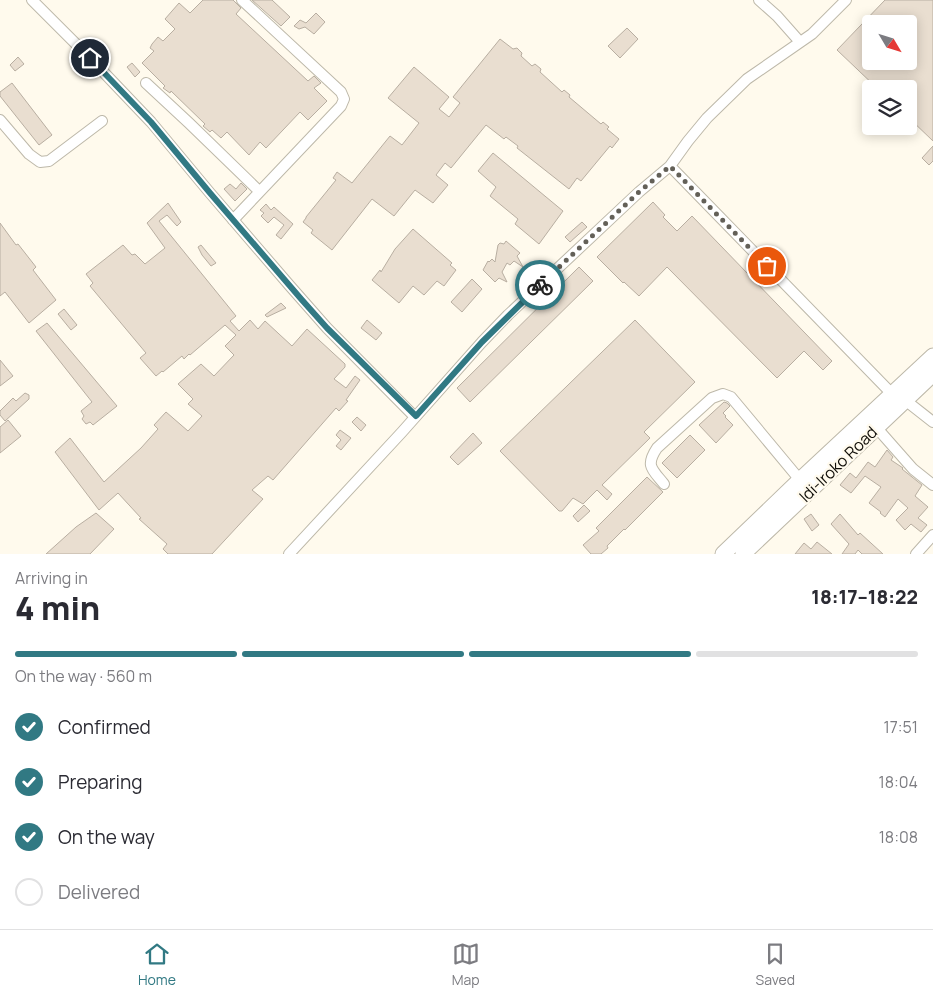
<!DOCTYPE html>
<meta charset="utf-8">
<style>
:root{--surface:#fff;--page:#f2f2f3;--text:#2b2b33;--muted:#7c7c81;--line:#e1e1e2;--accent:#317983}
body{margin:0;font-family:Manrope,sans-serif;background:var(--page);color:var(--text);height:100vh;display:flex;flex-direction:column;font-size:19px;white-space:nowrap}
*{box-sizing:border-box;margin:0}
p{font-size:16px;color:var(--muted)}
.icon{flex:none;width:28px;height:28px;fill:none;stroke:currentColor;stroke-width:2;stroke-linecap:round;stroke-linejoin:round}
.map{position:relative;height:554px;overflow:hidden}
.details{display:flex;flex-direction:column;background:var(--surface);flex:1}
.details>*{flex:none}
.needle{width:32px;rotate:128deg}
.fabs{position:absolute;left:862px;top:15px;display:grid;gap:10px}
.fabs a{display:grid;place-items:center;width:55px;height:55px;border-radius:5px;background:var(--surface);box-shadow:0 2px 12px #0003;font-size:25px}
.pin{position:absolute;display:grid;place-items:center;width:42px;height:42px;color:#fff;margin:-21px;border:2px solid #fff;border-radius:50%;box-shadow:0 1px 5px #0007}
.courier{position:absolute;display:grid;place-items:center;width:50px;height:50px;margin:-25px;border:4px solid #317983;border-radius:50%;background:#fff;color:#222;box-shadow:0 1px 6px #0007}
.overview em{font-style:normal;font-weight:800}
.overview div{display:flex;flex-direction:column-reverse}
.overview{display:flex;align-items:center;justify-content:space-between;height:85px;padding:0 15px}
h1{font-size:32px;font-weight:800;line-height:38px}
.bar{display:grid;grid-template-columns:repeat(4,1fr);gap:8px 5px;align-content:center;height:60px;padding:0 15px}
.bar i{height:6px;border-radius:4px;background:var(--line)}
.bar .selected{background:var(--accent)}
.bar p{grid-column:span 4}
ol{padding:0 15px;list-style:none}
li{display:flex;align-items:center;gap:15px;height:55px}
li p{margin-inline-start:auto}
li .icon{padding:5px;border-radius:50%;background:var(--accent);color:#fff;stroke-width:4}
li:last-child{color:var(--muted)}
li i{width:28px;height:28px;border:2px solid var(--line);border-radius:50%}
.tab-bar{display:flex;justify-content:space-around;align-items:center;height:70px;border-top:1px solid var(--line);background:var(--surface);font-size:14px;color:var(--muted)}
.tab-bar a{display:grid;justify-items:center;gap:2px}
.tab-bar .selected{color:var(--accent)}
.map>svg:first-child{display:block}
.building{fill:#e9ded0;stroke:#b8aea1;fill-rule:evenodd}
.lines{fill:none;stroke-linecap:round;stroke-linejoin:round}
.minor-casing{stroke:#bdb8a9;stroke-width:12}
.highway-casing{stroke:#bdb8a9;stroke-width:17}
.minor{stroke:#fff;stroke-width:10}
.highway{stroke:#fff;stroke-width:15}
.done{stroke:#636058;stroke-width:5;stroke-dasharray:0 9}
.route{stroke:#317983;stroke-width:6}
.labels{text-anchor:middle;stroke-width:4.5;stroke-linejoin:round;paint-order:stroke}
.street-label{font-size:16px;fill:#0f0d08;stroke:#fffaed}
</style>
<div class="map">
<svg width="933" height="554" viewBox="0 0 933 554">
<rect width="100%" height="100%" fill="#fffaed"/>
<!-- building -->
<path class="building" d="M203 0H233L241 8 236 14 265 41 308 81 314 76 321 83 314 88 327 101 308 120 300 112 266 148 260 142 249 155 227 132 221 138 212 130 210 132 203 126 205 124 171 91 170 93 163 88 165 86 142 63 154 51 150 48 152 44 158 37 163 41 175 29 165 19 179 3 190 13Z
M252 0H272L290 17 281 26Z
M885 0H933V141L909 118V89H878L837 50ZM871 24H909V61H871Z
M316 13 325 22 314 34 305 27 299 29 294 26 300 20 306 23Z
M627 28 638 39 620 58 608 46Z
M500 39 513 49 517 48 522 53 521 56 532 66 535 64 541 69 540 72 562 92 564 90 570 95 569 97 601 124 603 122 609 127 607 129 619 139 612 148 610 146 581 181 577 178 569 189 517 148 518 146 506 137 504 139 486 125 451 168 445 163 436 175 448 185 433 203 415 190 394 216 372 199 332 250 311 233 313 230 303 222 306 218V217L336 180 333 178 337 172 352 183 390 136 402 145 419 123 388 98 414 67 449 97 439 109 449 117 460 103 453 97Z
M18 57 24 64 15 71 10 65Z
M132 63 140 72 135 77 127 67Z
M12 83 52 135 39 145 0 96V92Z
M933 146V161L929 165 922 158Z
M493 153 563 211 539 244 515 224 518 219 490 196 496 187 478 171Z
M241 183 247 189 235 201 224 189 230 184 236 189Z
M653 202 665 215 663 217 677 231 692 216 832 361 823 370 804 351 777 378 667 267 639 296 624 282 623 283 597 257Z
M168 203 181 222 177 226 167 215 159 221 236 316 230 321 239 331 250 320 258 329 265 321 292 346 307 329 345 364V367L334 379 346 388 355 376 360 380 346 400 348 401 339 411 336 408 273 480 268 476 252 490 263 499 212 554H168L163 549 167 544 139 519 141 518 118 493 99 510 55 452 70 438 104 482 141 448 158 429 154 425 166 412 188 431 202 416 188 404 193 399 178 384 201 364 214 376 234 355 225 346 236 335 225 325 190 355 189 354 184 359 182 356 163 372 162 371 156 376 140 358 146 353 90 286 93 283 86 274 123 245 132 255 135 254 145 264 165 248 147 223Z
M266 204 271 210 274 207 293 224 281 239 276 235 284 225 274 217 268 223 261 216 264 213 260 210Z
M582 222 587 227 570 242 565 237Z
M0 223 16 245 18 244 36 267 33 270 56 300 29 323 5 292 0 296Z
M413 229 452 263 450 265 456 270 444 286 437 281 424 295 413 286 399 303 372 280 380 270 381 272 395 249Z
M506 241 520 253 517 256 523 267 514 261 510 265 507 263 502 272 507 282 499 278 495 282 483 270 488 261 489 262 492 259 495 262 498 245 500 243 504 244Z
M201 245 216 263 211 266 202 255 198 247Z
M579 267 593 281 470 402 457 388Z
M472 279 482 289 462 312 451 302Z
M281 303 286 308 267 317 265 315Z
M64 309 77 325 71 330 58 314Z
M367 320 382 333 376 340 361 328Z
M635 320 695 382 644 432 650 438 602 485 612 494 607 500 597 490 583 504 573 498 562 511H559L500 451Z
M47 323 117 406 93 425 90 422 86 424 82 419 84 416 81 411 92 402 36 331Z
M0 360 13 376 0 386Z
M25 393 29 395V399L5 421 0 415V411L13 398 16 401Z
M724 402 727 403 730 406 723 413 726 416 725 417 733 425 716 443 699 425Z
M357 417 366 425 361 431 352 422Z
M8 420 21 436 0 453V427Z
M340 430 351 438 341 450 336 446 341 440 336 435Z
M473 433 482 443 458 465 450 457Z
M690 435 705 450 677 478 662 463Z
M887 450 893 457 891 460 903 468 902 469 922 485 915 496 928 507 918 518 927 525 921 532 911 524 905 530 896 520 908 508 898 499 885 517 880 513 881 512 869 503 881 487 865 476 851 493 840 485 850 473 856 478 868 462 875 467Z
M647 477 663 492 625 530 624 529 607 546 608 548 601 554H591L583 545 599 531 596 528Z
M584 505 590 511 578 522 573 516Z
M96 513 114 529 90 554H46L76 527Z
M811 514 819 525 812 531 804 519Z
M840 514 858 535 860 533 883 554H862L858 550 855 554H842L849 544 831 524Z
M817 542 832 554H795L804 543 811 549Z"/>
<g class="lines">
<!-- minor casing -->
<g class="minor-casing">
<path id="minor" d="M32 0 90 58 151 122 210 193 290 286 327 328 415 417
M759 0 777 16 800 42
M146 83 189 123 259 191
M0 120 29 154 40 162 49 161 102 121
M670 166 896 398
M233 220 341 106 344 99 341 92 242 0
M905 400 933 422
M876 427 913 469 933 485
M664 484C652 469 645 466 657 448L712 398 723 394 731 397 800 480
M289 554 402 432 482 342 508 315 639 192 670 166 688 141 707 118 747 79 812 34 846 0
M916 554 933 535"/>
</g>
<!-- highway casing -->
<g class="highway-casing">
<path id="highway" d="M723 554 800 480 933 356
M743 554 933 374"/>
</g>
<!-- minor -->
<use href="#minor" class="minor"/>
<!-- highway -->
<use href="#highway" class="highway"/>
</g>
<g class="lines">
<!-- done -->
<path class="done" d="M540 285 639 192 670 166 767 266"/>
<!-- route -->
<path class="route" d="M90 58 151 122 210 193 302 300 327 328 416 416 482 342 540 285"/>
</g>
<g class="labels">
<!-- street labels -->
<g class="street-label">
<text transform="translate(838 464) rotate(-44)" y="6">Idi-Iroko Road</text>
</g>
</g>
</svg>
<div class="fabs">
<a><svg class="needle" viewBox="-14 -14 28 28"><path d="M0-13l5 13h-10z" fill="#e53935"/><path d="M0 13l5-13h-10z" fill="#7c7c81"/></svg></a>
<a><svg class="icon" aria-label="layers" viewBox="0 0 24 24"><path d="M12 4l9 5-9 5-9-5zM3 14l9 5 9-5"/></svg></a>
</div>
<div class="pin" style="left:767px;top:266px;background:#ea580c"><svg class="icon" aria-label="bag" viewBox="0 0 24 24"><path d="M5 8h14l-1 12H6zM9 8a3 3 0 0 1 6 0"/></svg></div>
<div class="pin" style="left:90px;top:58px;background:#1f2937"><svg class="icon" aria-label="home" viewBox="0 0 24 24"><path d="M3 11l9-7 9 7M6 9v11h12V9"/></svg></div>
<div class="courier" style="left:540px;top:285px"><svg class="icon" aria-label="bike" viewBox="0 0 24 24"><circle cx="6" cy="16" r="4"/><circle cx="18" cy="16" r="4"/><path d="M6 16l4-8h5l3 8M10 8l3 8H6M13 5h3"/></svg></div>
</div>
<section class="details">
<div class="overview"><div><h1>4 min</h1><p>Arriving in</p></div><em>18:17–18:22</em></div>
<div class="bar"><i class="selected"></i><i class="selected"></i><i class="selected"></i><i></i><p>On the way · 560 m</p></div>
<ol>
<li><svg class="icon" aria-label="check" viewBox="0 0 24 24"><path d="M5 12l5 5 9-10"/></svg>Confirmed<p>17:51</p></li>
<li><svg class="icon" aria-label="check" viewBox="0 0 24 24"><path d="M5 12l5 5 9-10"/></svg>Preparing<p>18:04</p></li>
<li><svg class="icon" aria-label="check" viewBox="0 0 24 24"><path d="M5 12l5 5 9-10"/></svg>On the way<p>18:08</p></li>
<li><i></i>Delivered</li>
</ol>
</section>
<nav class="tab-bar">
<a class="selected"><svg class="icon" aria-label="home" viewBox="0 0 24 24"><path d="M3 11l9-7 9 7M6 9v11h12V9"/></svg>Home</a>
<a><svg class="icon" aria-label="map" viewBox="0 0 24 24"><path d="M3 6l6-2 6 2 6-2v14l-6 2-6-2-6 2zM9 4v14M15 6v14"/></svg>Map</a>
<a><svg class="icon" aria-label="saved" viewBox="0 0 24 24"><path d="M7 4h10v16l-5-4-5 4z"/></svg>Saved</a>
</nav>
